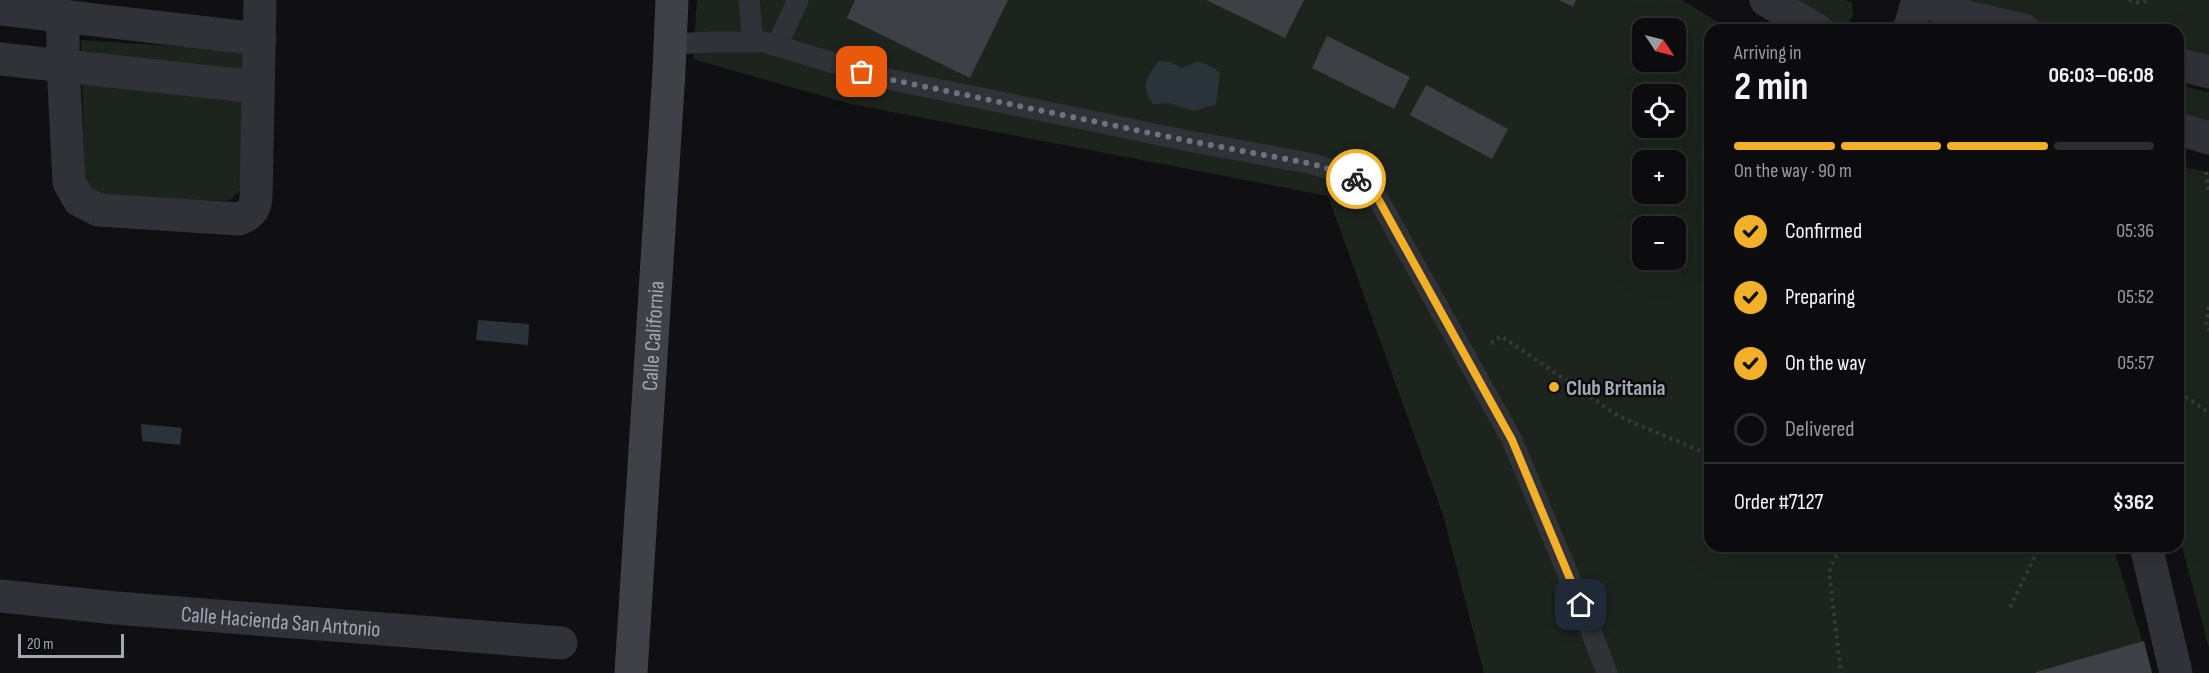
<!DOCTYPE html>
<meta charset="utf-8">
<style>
:root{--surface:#0c0c0e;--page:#151517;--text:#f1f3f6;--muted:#9a9b9e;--line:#2c2c2e;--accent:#f2b028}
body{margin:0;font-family:"Sofia Sans Condensed",sans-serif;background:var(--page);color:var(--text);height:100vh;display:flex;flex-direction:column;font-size:22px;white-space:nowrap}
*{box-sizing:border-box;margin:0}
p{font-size:20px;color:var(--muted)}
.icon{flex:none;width:33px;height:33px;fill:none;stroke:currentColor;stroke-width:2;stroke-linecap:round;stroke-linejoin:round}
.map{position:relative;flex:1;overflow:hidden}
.panel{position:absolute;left:1704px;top:24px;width:480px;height:528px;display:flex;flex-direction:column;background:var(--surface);border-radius:18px;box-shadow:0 6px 24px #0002,0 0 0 2px var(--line)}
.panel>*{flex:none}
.needle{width:39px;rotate:125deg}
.buttons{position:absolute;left:1632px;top:18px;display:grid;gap:12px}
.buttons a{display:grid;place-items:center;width:54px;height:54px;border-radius:12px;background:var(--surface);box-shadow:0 6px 24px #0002,0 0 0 2px var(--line);font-size:30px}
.scale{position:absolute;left:18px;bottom:15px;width:106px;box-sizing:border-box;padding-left:6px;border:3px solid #a1a7b3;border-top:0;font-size:16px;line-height:21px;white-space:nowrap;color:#a1a7b3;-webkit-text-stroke:4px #0b0b0d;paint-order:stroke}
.pin{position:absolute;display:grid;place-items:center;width:51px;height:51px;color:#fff;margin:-26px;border-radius:12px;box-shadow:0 3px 9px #0006}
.courier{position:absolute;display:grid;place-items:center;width:60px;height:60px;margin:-30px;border:4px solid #f2b028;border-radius:50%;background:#fff;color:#222;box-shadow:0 2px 8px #0007}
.headline em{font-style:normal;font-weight:700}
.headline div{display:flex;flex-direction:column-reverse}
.headline{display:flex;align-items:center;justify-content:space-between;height:102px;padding:0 30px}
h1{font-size:39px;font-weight:700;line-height:45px}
.bar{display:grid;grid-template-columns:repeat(4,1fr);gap:9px 6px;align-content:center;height:72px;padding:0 30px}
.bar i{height:8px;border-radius:4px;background:var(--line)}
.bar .active{background:var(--accent)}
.bar p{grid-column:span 4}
.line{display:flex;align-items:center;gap:15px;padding:0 30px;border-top:2px solid var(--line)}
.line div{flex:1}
ol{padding:0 30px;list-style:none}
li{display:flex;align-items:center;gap:18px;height:66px}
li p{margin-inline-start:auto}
li .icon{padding:6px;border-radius:50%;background:var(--accent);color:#111;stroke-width:4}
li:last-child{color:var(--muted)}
li i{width:33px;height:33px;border:3px solid var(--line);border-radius:50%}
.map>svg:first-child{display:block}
.green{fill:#1d241e;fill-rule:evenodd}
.water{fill:#2a333a}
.building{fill:#3f4045}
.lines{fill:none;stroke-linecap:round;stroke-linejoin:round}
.path{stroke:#37393e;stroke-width:4;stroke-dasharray:3 4.5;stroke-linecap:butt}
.service{stroke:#313237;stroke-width:21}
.minor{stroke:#313237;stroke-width:33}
.tertiary{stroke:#313237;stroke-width:33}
.secondary{stroke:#3f4147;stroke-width:33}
.done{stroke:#6e727b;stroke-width:6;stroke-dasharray:0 10.8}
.route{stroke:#f2b028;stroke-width:8}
.poi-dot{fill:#f2b028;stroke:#0b0b0d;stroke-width:2}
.labels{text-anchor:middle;stroke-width:5;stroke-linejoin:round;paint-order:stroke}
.street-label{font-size:22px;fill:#a1a7b3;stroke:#0b0b0d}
.poi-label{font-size:22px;font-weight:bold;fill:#a1a7b3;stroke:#0b0b0d;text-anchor:start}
</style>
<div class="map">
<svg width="2209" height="673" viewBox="0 0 2209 673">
<rect width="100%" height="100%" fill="#101012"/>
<!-- green -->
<path class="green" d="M697 0H1682L1731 30H1710V546H2113L2152 673H1484L1443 515 1328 196 851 104 693 59ZM1642 28H1676V62H1642ZM1642 94H1676V128H1642ZM1642 160H1676V194H1642ZM1642 226H1676V260H1642Z
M1778 0H1846L1852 3 1853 15 1845 30H1833Z
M1924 0H2209V71L2178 68V30H1980Z
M81 40 249 51 240 190 229 201 96 197 85 185Z
M2178 85 2209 92V121L2178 115Z
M2178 166 2209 172V648L2178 532Z"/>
<!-- water -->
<path class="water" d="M1159 61 1170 62 1182 68 1198 61 1214 68 1220 73 1216 104 1194 111 1169 103 1153 104C1140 85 1146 78 1159 61Z
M478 320 529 324 528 345 476 340Z
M141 424 182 428 180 445 142 441Z"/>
<!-- building -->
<path class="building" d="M855 0H1008L970 78 847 18Z
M1206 0H1304L1285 38Z
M1559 0H1576L1573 7Z
M1327 36 1410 77 1394 109 1312 68Z
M1426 85 1508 129 1492 159 1410 115Z
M2144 641 2152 673H2036V672Z"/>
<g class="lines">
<!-- path -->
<path class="path" d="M2129 0 2140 3 2148 0
M2206 172 2209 192
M2209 307 2206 326 2209 330
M1491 343 1501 336 1620 417 1710 455
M2178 397 2184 396 2209 413
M1826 546 1837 553 1829 572 1841 673
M2010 607 2040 546"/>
<!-- service -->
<path class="service" d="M749 0 753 42
M671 44 713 42H764L883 78 1189 141 1313 164 1350 176 1365 185 1376 195 1512 440 1581 605 1607 673
M777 45 798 0"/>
<!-- minor -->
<g class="minor">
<path d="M0 9 260 39"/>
<path d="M63 15V65L69 182 79 200 98 210 239 219C250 215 255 209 256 198L260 0"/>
<path d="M0 59 257 87"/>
<path d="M2146 546 2176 673"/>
<path id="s1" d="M0 596 116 608 561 643"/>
</g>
<!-- tertiary -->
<path class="tertiary" d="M1766 0 1817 30
M1922 0 1967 17 2024 30
M1909 30 1918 0
M2178 64 2209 72
M2178 129 2209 138"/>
<!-- secondary -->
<path class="secondary" id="s2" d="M631 673 669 71 672 0"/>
</g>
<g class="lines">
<!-- done -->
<path class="done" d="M862 72 883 78 1189 141 1313 164 1350 176 1356 179"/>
<!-- route -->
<path class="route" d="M1356 179 1376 195 1512 440 1581 605"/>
</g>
<!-- markers -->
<circle class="poi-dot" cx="1554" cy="387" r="6"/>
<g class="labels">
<!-- street labels -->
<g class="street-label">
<text dy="8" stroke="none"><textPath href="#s2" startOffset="338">Calle California</textPath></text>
<text dy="8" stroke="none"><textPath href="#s1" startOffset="282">Calle Hacienda San Antonio</textPath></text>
</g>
<!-- poi labels -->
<g class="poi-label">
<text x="1566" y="395">Club Britania</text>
</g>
</g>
</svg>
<div class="buttons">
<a><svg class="needle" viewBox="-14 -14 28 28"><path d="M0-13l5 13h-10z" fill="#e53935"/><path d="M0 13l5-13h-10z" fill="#9a9b9e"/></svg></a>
<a><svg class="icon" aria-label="locate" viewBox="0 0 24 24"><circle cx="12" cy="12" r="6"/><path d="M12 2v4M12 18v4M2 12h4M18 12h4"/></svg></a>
<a>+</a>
<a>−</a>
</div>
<div class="scale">20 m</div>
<div class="pin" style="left:862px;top:72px;background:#ea580c"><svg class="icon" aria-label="bag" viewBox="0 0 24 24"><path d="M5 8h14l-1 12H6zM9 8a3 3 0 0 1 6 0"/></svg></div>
<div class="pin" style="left:1581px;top:605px;background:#1f2937"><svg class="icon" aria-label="home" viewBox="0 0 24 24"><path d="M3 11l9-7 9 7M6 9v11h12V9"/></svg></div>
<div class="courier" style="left:1356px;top:179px"><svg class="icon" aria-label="bike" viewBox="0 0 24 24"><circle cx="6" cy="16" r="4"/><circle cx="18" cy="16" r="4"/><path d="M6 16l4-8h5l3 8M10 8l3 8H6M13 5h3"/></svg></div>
<section class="panel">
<div class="headline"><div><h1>2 min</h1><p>Arriving in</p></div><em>06:03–06:08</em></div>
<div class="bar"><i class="active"></i><i class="active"></i><i class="active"></i><i></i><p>On the way · 90 m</p></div>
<ol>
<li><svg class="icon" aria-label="check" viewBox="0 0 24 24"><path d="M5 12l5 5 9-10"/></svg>Confirmed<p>05:36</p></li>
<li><svg class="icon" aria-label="check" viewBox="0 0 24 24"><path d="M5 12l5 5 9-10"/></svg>Preparing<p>05:52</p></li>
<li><svg class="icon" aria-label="check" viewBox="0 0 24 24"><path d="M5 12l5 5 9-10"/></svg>On the way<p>05:57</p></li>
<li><i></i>Delivered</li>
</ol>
<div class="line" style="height:78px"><div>Order #7127</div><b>$362</b></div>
</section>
</div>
